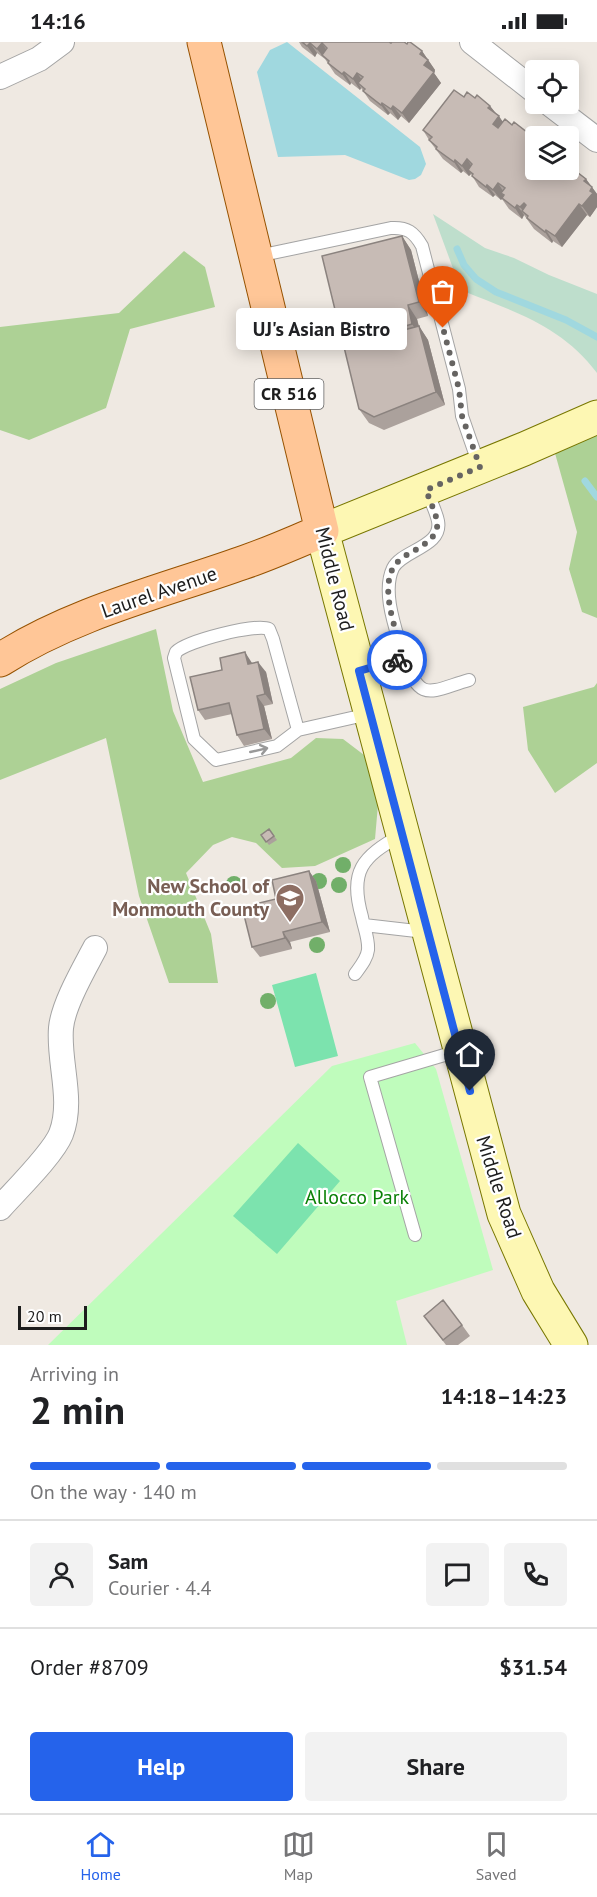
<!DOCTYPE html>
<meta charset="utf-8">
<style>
:root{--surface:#fff;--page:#f2f2f2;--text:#202124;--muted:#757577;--line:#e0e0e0;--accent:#2563eb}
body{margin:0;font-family:"PT Sans",sans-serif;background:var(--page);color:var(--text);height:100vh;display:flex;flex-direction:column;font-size:22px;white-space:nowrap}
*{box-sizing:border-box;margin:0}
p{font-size:20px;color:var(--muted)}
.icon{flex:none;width:33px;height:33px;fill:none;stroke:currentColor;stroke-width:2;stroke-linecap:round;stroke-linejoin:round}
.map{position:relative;height:1303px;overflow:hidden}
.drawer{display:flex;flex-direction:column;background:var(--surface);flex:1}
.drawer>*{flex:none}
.tools{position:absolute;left:525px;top:18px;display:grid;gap:12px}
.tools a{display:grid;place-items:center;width:54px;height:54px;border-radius:6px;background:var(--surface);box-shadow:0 3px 15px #0003;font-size:30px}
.scale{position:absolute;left:18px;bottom:15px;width:69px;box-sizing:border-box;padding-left:6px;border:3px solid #1d1d1d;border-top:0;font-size:16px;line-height:21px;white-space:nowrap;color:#1d1d1d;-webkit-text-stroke:4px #fff;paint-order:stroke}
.pin{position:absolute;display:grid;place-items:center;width:51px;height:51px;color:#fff;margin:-62px -26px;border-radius:50% 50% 50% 0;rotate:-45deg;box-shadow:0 0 6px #0007}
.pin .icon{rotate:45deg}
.courier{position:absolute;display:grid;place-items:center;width:60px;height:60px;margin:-30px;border:4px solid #2563eb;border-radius:50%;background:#fff;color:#222;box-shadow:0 2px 8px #0007}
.bubble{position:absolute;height:42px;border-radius:6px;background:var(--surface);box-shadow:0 3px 15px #0003;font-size:20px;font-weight:700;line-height:42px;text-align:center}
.summary em{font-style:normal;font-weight:700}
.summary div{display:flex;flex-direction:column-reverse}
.summary{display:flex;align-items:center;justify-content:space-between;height:102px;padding:0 30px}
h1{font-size:39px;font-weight:700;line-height:45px}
.bar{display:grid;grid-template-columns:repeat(4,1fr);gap:9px 6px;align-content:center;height:72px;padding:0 30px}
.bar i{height:8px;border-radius:4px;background:var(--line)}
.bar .active{background:var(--accent)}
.bar p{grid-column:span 4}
.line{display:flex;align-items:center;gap:15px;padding:0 30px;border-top:2px solid var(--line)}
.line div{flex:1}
.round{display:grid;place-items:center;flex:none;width:63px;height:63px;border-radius:6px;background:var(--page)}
.cta{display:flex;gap:12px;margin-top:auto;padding:12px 30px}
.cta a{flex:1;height:69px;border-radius:6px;background:var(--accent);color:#fff;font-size:24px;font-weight:700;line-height:69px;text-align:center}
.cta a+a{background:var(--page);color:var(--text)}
.status{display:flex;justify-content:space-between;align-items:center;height:42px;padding:0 30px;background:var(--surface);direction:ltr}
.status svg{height:16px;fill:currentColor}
.menu{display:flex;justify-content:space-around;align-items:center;height:84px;border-top:2px solid var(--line);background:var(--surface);font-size:16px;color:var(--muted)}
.menu a{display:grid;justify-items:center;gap:3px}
.menu .active{color:var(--accent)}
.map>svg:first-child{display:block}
.forest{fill:#add195}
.wetland{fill:#bedecc}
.park{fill:#bffcbc}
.pitch{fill:#7ce3ae}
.water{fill:#a0d8df}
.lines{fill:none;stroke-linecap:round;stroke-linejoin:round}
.stream{stroke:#a0d8df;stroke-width:7}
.lane-casing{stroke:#a4a4a4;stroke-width:14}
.street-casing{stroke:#a4a4a4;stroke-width:26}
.secondary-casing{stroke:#787700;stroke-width:35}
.primary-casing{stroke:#965200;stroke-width:35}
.lane{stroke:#fff;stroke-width:12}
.street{stroke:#fff;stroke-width:24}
.secondary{stroke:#fdf7b3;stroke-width:33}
.primary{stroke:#ffc697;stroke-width:33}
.tree{fill:#71af69}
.wall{fill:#aba19c}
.shaded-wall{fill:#8b837f}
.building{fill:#c7bbb5;stroke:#8b837f;stroke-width:1.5}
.oneway{stroke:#999}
.done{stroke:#666462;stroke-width:6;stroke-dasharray:0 10.8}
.route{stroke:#2563eb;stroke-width:8}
.labels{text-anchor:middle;stroke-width:4.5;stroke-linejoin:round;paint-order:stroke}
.shield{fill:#fff;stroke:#616161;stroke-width:1.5}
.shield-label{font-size:18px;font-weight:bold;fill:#1d1d1d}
.street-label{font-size:20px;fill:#1d1d1d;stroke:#fff}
.education-label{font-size:20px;font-weight:bold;fill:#785e54;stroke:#fff;text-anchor:end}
.park-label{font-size:20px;fill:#0a8006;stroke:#fff}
</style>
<div class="status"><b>14:16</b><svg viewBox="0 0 49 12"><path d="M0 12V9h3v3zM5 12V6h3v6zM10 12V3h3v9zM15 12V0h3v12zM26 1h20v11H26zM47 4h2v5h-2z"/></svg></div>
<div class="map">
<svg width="597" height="1303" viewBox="0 0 597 1303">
<rect width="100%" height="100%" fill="#efe9e2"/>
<!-- forest -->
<path class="forest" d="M184 209 205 225 215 265 130 287 106 366 29 398 0 388V285L119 271Z
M597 368V576L582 570 569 527 577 490 553 404Z
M156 587 173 669 203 740 291 716 316 696 343 697 368 716 379 751 375 797 315 824 282 826 256 801 232 795 213 803 186 831 211 892 218 941H169L139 854 106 696 0 738V647L56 621Z
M597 641V721L555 751 528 708 523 665 594 645Z"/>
<!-- wetland -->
<path class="wetland" d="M433 172 485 206 514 216 549 233 597 252V331C561 283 514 270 461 248Z"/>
<!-- park -->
<path class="park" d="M415 1001 436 1027 493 1228 396 1259 407 1303H48L332 1024Z"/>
<!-- pitch -->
<path class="pitch" d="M316 931 338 1014 295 1025 272 943Z
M298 1101 340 1139 277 1212 233 1174Z"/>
<!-- water -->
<path class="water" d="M287 0 420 105 426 122 421 133 415 137 409 138 345 113 278 115 257 30 270 8Z"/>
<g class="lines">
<!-- stream -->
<path class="stream" d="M457 207 464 223 476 237 496 250 566 278 597 295
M585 439 597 455"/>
<!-- lane casing -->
<g class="lane-casing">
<path id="lane" d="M258 214 391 186C407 185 414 190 422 204L459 347 462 374 479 423
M404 616C421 661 428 650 469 638
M359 629 404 616C397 590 381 551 393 526 402 508 443 505 438 479 436 469 430 458 427 449
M298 688 273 597 269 587C256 581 187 599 176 610L174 616 194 697 216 718 277 704 298 688 369 672
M364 883 425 890
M355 932C360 925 367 917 368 908 369 897 364 886 362 875 349 829 362 815 401 793
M415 1193 370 1035 458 1009"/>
</g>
<!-- street casing -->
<g class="street-casing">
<path id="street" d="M472 0 536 50
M0 35 39 17 62 0
M550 62 597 98
M0 1166C16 1148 53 1112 61 1092 74 1058 58 1020 61 986 63 963 84 927 95 906"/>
</g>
<!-- secondary casing -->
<g class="secondary-casing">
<path id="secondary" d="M571 1303 538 1249 504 1172 322 489 524 407 597 375"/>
</g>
<!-- primary casing -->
<g class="primary-casing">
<path id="primary" d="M0 618C73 571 160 550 242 521 269 512 295 500 322 489L204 0"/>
</g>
<!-- lane -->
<use href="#lane" class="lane"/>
<!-- street -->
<use href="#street" class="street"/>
<!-- secondary -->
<use href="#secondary" class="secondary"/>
<!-- primary -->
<use href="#primary" class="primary"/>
</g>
<!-- trees -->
<g class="tree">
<circle cx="343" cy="823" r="8"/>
<circle cx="319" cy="839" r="8"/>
<circle cx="234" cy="842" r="8"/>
<circle cx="339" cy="843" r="8"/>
<circle cx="317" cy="903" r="8"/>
<circle cx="268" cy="959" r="8"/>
</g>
<!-- wall -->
<path class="wall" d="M299 0H404L422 9 435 28 434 31 441 41 409 81 401 74 398 78 390 71 388 73 370 59 361 46 360 48 351 41 350 43 335 32 325 17 317 11 315 15 302 5Z
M464 55 475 56 490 64 503 80 536 102 571 129 586 137 597 152V165L590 175 587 173 562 205 553 199 552 201 534 187 524 173 522 177 509 167 502 157 501 158 495 153 493 155 479 145 471 132 469 134 463 129 461 131 443 117 429 98 423 88Z
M402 194 411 208 428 274 417 277 419 284 428 298 445 363 384 388 369 381 359 367Z
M252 621 266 630 273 662 264 664 272 697 244 704 237 693 232 672 205 678 198 668Z
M269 787 277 798 269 803 261 793Z
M309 829 316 839 330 890 290 900 292 907 260 915 252 905 276 857Z
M424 1274 462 1283 470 1294 458 1303H446Z"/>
<!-- shaded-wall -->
<path class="shaded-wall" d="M310 1 317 11 315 15 307 4Z
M322 1 329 12 322 13 325 17 317 7Z
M422 9 435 28 434 31 441 41 409 81 402 71 424 23 420 12Z
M344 30 351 41 350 43 342 32Z
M357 31 365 42 358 41 361 46 360 48 353 37Z
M382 61 390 71 388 73 381 63Z
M393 64 401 74 398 78 391 67Z
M490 64 498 74 488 66Z
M499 74 506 85 500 92 493 82Z
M528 91 535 102 536 114 526 107V94Z
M467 117 474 128H468L471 132 469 134 462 124Z
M455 118 463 129 461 131 454 120Z
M586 137 597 152V165L590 175 582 164 590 149 584 139Z
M498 141 505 152 501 151 504 154 501 158 493 148Z
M487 143 495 153 493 155 486 145Z
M524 161 531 171 524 170 520 165Z
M579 162 587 173 562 205 555 194Z
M517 163 524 173 522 177 515 166Z
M546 188 553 199 552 201 545 190Z
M402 194 411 208 428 274 419 260Z
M408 263 417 277 421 295 412 282Z
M419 284 428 298 445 363 436 350Z
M245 610 252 621 248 622Z
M258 620 266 630 273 662 265 652Z
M257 654 264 664 272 697 264 687Z
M309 829 316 839 330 890 322 880Z
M283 890 290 900 292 907 285 896Z"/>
<!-- building -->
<path class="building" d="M302 0H389L391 1 392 0H404L407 2 408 0H410L422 9 420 12 428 18 424 23 434 30 402 71 393 64 391 67 382 61 381 63 363 49 365 47 358 41 363 35 357 31 353 37 344 30 342 32 328 21 329 19 322 13 327 6 322 1 317 7 310 1 307 4Z
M454 48 464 55 467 50 475 56 477 53 490 64 488 66 499 74 493 82 498 86 505 77 512 83 514 80 528 91 526 94 532 98 526 107 530 110 536 102V128H553L555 129 556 128 568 127 571 129 573 127 586 137 584 139 592 145 590 149 593 151 582 164 579 162 555 194 546 188 545 190 527 176 528 174 522 169 526 163 524 161 520 165 517 163 515 166 502 156 504 153 501 151 505 146 498 141 493 148 487 143 486 145 472 134 473 132 468 128 472 122 467 117 462 124 455 118 454 120 436 107 437 105 429 98 432 95 423 88Z
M402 194 419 260 408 263 412 282 399 286 400 289 419 284 436 350 374 375 359 367 322 214Z
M245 610 248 622 258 620 265 652 257 654 264 687 237 693 229 661 198 668 190 635 222 628 220 616Z
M269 787 274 794 266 800 261 793Z
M309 829 322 880 283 890 285 896 252 905 242 865 276 857 272 838Z
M443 1258 462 1283 443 1298 424 1274Z"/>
<!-- one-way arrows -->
<defs><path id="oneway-shaft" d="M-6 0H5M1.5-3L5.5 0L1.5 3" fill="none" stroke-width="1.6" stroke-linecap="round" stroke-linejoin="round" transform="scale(1.5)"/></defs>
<use class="oneway" href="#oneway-shaft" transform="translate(259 708) rotate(-13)"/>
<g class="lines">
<!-- done -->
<path class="done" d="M397 618 404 616C397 591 380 550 393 526 397 519 404 514 410 511 448 490 439 483 426 448L480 425 462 374 459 347 443 286"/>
<!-- route -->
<path class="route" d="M397 618 359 629 470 1049"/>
</g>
<!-- icons -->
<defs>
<g id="school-pin" transform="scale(1.5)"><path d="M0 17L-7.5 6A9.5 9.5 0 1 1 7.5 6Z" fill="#8d6e63" stroke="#fff"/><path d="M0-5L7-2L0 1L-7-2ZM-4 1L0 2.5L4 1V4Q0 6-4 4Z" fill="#fff"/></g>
</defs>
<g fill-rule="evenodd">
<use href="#school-pin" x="290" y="856"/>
</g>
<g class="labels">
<!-- shield labels -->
<rect class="shield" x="254.5" y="337" width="69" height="30" rx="4.5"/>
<g class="shield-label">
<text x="289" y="358">CR 516</text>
</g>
<!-- street labels -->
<g class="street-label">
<text transform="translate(335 537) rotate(76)" y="7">Middle Road</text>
<text transform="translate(159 550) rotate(-19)" y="7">Laurel Avenue</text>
<text transform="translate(499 1145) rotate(72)" y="7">Middle Road</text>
</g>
<!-- education labels -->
<g class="education-label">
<text x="269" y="851">New School of<tspan x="269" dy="23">Monmouth County</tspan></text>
</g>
<!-- park labels -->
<g class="park-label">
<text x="357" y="1162">Allocco Park</text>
</g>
</g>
</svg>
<div class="tools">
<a><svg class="icon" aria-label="locate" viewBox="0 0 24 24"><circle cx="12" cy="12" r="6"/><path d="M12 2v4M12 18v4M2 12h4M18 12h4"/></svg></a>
<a><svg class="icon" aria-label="layers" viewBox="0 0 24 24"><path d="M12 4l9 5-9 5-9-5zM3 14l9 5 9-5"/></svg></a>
</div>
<div class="scale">20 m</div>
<div class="pin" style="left:443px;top:286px;background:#ea580c"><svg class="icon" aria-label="bag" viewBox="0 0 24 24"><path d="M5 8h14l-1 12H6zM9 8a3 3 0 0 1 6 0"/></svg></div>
<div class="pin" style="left:470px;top:1049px;background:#1f2937"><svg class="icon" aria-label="home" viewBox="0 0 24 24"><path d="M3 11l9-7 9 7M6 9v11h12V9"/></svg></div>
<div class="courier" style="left:397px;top:618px"><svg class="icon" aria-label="bike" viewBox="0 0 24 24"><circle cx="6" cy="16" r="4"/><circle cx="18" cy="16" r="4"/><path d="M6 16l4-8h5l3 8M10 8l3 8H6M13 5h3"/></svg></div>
<div class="bubble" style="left:236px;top:266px;width:171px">UJ's Asian Bistro</div>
</div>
<section class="drawer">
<div class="summary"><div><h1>2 min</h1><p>Arriving in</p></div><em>14:18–14:23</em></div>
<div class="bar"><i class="active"></i><i class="active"></i><i class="active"></i><i></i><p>On the way · 140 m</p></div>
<div class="line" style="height:108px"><a class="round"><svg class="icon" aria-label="person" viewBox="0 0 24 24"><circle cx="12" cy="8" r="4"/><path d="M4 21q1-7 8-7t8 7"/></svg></a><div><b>Sam</b><p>Courier · 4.4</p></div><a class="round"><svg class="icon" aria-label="chat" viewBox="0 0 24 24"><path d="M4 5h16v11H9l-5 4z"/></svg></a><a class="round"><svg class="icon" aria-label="phone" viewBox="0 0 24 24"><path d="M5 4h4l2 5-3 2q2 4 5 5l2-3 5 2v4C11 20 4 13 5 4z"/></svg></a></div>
<div class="line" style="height:78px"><div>Order #8709</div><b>$31.54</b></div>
<div class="cta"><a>Help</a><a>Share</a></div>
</section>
<nav class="menu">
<a class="active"><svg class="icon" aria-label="home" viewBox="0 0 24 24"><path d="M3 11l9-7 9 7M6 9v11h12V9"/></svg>Home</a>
<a><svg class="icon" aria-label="map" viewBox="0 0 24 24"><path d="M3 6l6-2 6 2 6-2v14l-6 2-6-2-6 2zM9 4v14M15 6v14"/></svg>Map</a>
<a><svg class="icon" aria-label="saved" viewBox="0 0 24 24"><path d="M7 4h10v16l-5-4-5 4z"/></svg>Saved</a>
</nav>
